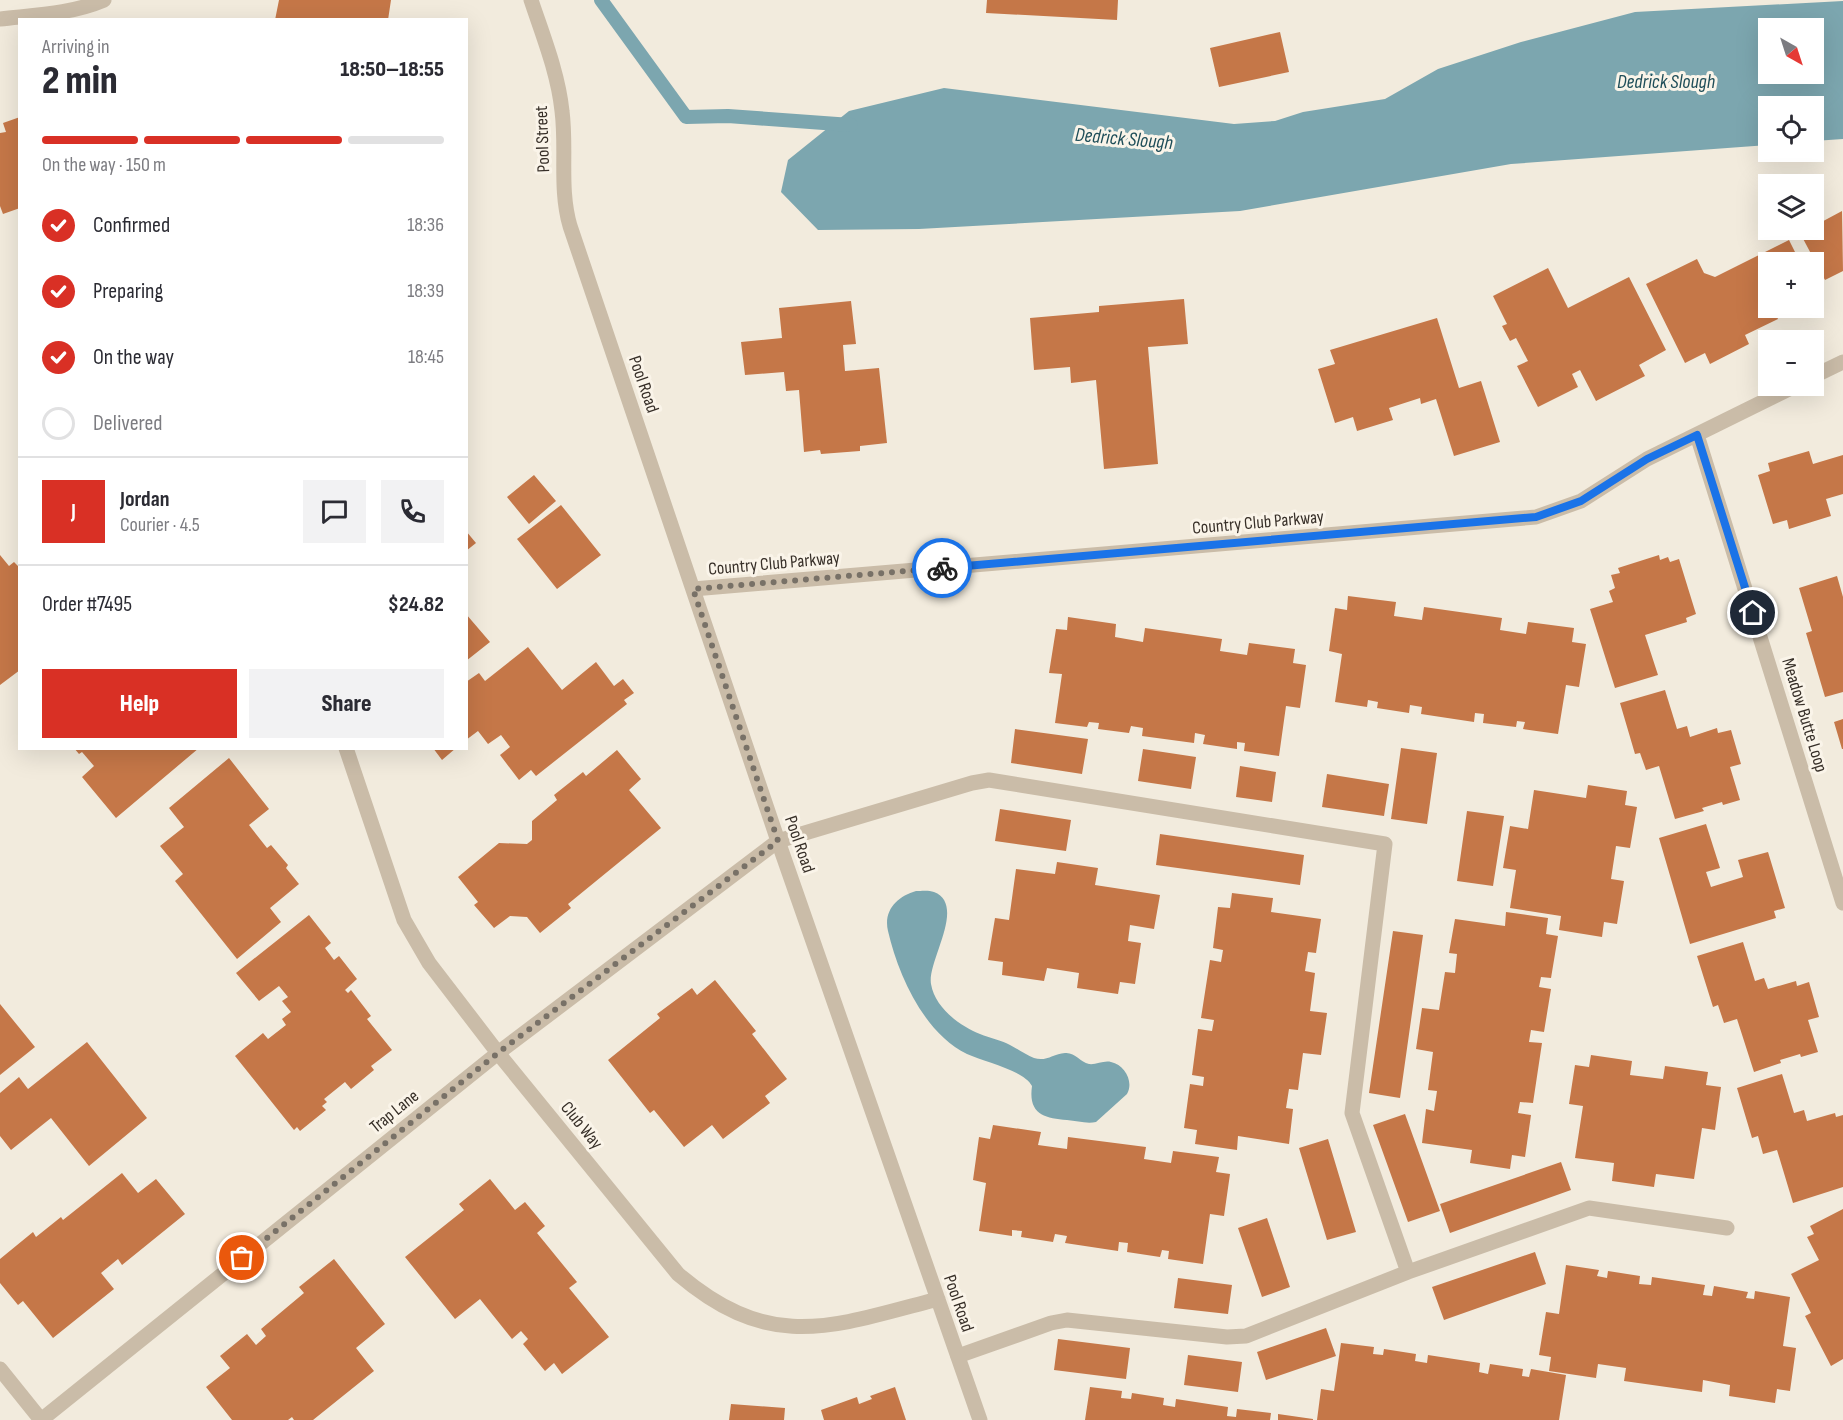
<!DOCTYPE html>
<meta charset="utf-8">
<style>
:root{--surface:#fff;--page:#f2f2f3;--text:#2b2b33;--muted:#7c7c81;--line:#e1e1e2;--accent:#d93025}
body{margin:0;font-family:"Sofia Sans Condensed",sans-serif;background:var(--page);color:var(--text);height:100vh;display:flex;flex-direction:column;font-size:22px;white-space:nowrap}
*{box-sizing:border-box;margin:0}
p{font-size:20px;color:var(--muted)}
.icon{flex:none;width:33px;height:33px;fill:none;stroke:currentColor;stroke-width:2;stroke-linecap:round;stroke-linejoin:round}
.map{position:relative;flex:1;overflow:hidden}
.drawer{position:absolute;left:18px;top:18px;width:450px;height:732px;display:flex;flex-direction:column;background:var(--surface);border-radius:0px;box-shadow:0 6px 24px #0002}
.drawer>*{flex:none}
.needle{width:39px;rotate:141deg}
.tools{position:absolute;left:1758px;top:18px;display:grid;gap:12px}
.tools a{display:grid;place-items:center;width:66px;height:66px;border-radius:0px;background:var(--surface);box-shadow:0 6px 24px #0002;font-size:30px}
.pin{position:absolute;display:grid;place-items:center;width:51px;height:51px;color:#fff;margin:-26px;border:3px solid #fff;border-radius:50%;box-shadow:0 2px 6px #0007}
.courier{position:absolute;display:grid;place-items:center;width:60px;height:60px;margin:-30px;border:4px solid #1a73e8;border-radius:50%;background:#fff;color:#222;box-shadow:0 2px 8px #0007}
.summary em{font-style:normal;font-weight:800}
.summary div{display:flex;flex-direction:column-reverse}
.summary{display:flex;align-items:center;justify-content:space-between;height:102px;padding:0 24px}
h1{font-size:39px;font-weight:800;line-height:45px}
.bar{display:grid;grid-template-columns:repeat(4,1fr);gap:9px 6px;align-content:center;height:72px;padding:0 24px}
.bar i{height:8px;border-radius:4px;background:var(--line)}
.bar .current{background:var(--accent)}
.bar p{grid-column:span 4}
.line{display:flex;align-items:center;gap:15px;padding:0 24px;border-top:2px solid var(--line)}
.line div{flex:1}
.round{display:grid;place-items:center;flex:none;width:63px;height:63px;border-radius:0px;background:var(--page)}
ol{padding:0 24px;list-style:none}
li{display:flex;align-items:center;gap:18px;height:66px}
li p{margin-inline-start:auto}
li .icon{padding:6px;border-radius:50%;background:var(--accent);color:#fff;stroke-width:4}
li:last-child{color:var(--muted)}
li i{width:33px;height:33px;border:3px solid var(--line);border-radius:50%}
.action{display:flex;gap:12px;margin-top:auto;padding:12px 24px}
.action a{flex:1;height:69px;border-radius:0px;background:var(--accent);color:#fff;font-size:24px;font-weight:800;line-height:69px;text-align:center}
.action a+a{background:var(--page);color:var(--text)}
.map>svg:first-child{display:block}
.water{fill:#7ca6af;fill-rule:evenodd}
.lines{fill:none;stroke-linecap:round;stroke-linejoin:round}
.stream{stroke:#7ca6af;stroke-width:14}
.building{fill:#c57748}
.service{stroke:#cabca8;stroke-width:15}
.minor{stroke:#cabca8;stroke-width:15}
.done{stroke:#787167;stroke-width:6;stroke-dasharray:0 10.8}
.route{stroke:#1a73e8;stroke-width:8}
.labels{text-anchor:middle;stroke-width:6;stroke-linejoin:round;paint-order:stroke}
.street-label{font-size:18px;fill:#372f28;stroke:#faf4e9}
.water-label{font-size:20px;font-style:italic;fill:#1e4d58;stroke:#faf4e9}
</style>
<div class="map">
<svg width="1843" height="1420" viewBox="0 0 1843 1420">
<rect width="100%" height="100%" fill="#f2ebdd"/>
<!-- water -->
<path class="water" d="M1843 1V139L1814 141V106H1768V145L1511 164 1240 211 919 229 818 230 781 192 788 160 849 111 944 88 1234 124 1275 121 1303 112 1385 99 1438 69 1521 42 1635 12ZM1768 28H1814V74H1768Z
M916 891C921 891 929 890 934 892 967 905 927 961 931 984 935 1008 960 1026 980 1034 990 1038 1001 1040 1010 1045 1018 1049 1026 1055 1034 1058 1046 1062 1053 1054 1065 1053 1075 1052 1080 1062 1089 1064 1096 1065 1104 1060 1111 1062 1125 1065 1134 1082 1127 1094L1096 1122C1087 1124 1077 1121 1067 1120 1044 1118 1028 1114 1032 1086 1024 1070 984 1062 967 1054 924 1033 898 975 888 931 883 910 898 896 916 891Z"/>
<g class="lines">
<!-- stream -->
<path class="stream" d="M601 0 686 117 728 116 851 125"/>
</g>
<!-- building -->
<path class="building" d="M279 0H391L388 20H275Z
M987 0H1118L1117 20 986 13Z
M1280 32 1289 72 1219 87 1210 48Z
M20 117V208L3 214 0 206V133L6 132 3 123Z
M1842 211 1843 271 1825 280 1800 233 1807 230H1814V226Z
M1789 240 1800 262H1768V308H1780L1774 310 1778 319 1745 335 1749 344 1710 364 1705 353 1685 363 1646 284 1697 259 1704 273 1715 277Z
M1548 268 1568 308 1629 277 1666 350 1639 365 1645 376 1596 401 1580 370 1572 374 1578 387 1538 407 1517 366 1528 361 1516 338 1510 341 1502 326 1507 324 1493 296Z
M1184 299 1188 344 1148 347 1158 464 1104 469 1096 380 1071 383 1070 367 1034 370 1030 318 1099 312V306Z
M851 301 856 344 843 345 845 371 879 368 887 443 860 446V451L821 454 820 450 804 452 799 390 786 391 784 372 745 375 741 342 782 338 779 308Z
M1437 318 1459 388 1481 381 1500 442 1454 456 1436 399 1421 404 1420 398 1389 408 1393 420 1357 431 1353 417 1335 423 1318 369 1335 364 1330 350Z
M1809 451 1813 464 1843 455V494L1826 499 1831 516 1789 529 1787 520 1773 524 1758 475 1770 471 1768 463Z
M534 475 556 501 529 524 507 497Z
M561 505 601 555 557 589 517 539Z
M466 531 476 543 466 551Z
M0 555 9 566 14 562 20 568V670L0 685Z
M1659 555 1660 560 1668 557 1670 562 1679 559 1696 614 1686 618 1687 622 1645 635 1658 675 1615 688 1590 609 1613 602 1609 591 1615 588 1611 575 1620 573 1618 568Z
M1837 576 1843 597V692L1825 697 1806 633 1812 631 1799 588Z
M1348 596 1396 602 1394 616 1422 620 1424 607 1502 618 1500 630 1526 634 1528 622 1574 628 1572 642 1586 644 1579 687 1566 685 1558 734 1523 729 1525 722 1517 721 1516 727 1483 723 1484 714 1475 713 1474 722 1421 714 1422 707 1410 705 1409 713 1377 708 1378 702 1368 700 1367 707 1335 702 1342 654 1329 651 1335 608 1347 610Z
M466 614 490 642 466 661Z
M1068 617 1116 624 1115 637 1143 642 1145 628 1222 639 1220 651 1247 655 1249 643 1295 649 1293 663 1306 665 1300 708 1286 706 1279 756 1244 751 1245 743 1237 742V749L1203 744 1205 735 1195 733 1194 743 1142 736 1143 728 1131 726 1129 733 1098 729 1099 723 1089 722 1087 727 1055 723 1062 674 1049 673 1056 629 1067 630Z
M528 647 562 690 596 662 614 686 623 679 634 693 624 700 627 704 536 776 531 770 519 780 500 755 510 747 501 735 488 744 478 731 466 740V682L479 673 485 681Z
M1665 690 1677 729 1687 726 1690 737 1717 728 1718 733 1731 730 1741 764 1730 767 1740 800 1723 805 1722 802 1702 808 1704 811 1675 819 1659 766 1646 770 1640 753 1635 754 1620 703Z
M1843 719V749H1842L1834 722Z
M1015 729 1088 739 1082 774 1011 763Z
M74 748H199L116 818 82 777 94 766 82 752 79 754Z
M433 748H456L442 760Z
M1401 748 1437 753 1427 824 1391 819Z
M1143 749 1196 757 1191 789 1138 781Z
M617 750 641 779 629 790 661 828 568 904 571 908 540 933 527 917 510 916 494 928 474 905 478 902 458 877 499 843 527 844 532 840V821L557 800 554 795 583 772 586 776Z
M229 758 269 809 249 825 267 848 271 845 288 865 286 868 299 884 270 908 281 922 237 959 175 881 183 874 160 846 184 827 169 808Z
M1240 766 1276 772 1272 802 1236 797Z
M1327 774 1389 784 1384 816 1322 807Z
M1588 785 1627 791 1625 805 1637 807 1630 848 1616 846 1611 879 1624 881 1617 924 1604 922 1602 937 1559 930 1561 916 1510 908 1516 870 1503 868 1510 826 1528 829 1534 790 1586 798Z
M1000 809 1071 820 1066 851 995 841Z
M1467 811 1504 816 1493 886 1457 881Z
M1706 824 1720 868 1706 872 1711 887 1743 877 1738 860 1768 852 1785 908 1774 911 1776 918 1690 944 1659 838Z
M1160 834 1304 855 1300 885 1156 865Z
M1057 862 1098 868 1095 885 1160 895 1154 929 1130 925 1128 941 1141 943 1135 984 1120 982 1118 994 1077 988 1079 973 1047 968 1044 981 1002 975 1003 962 988 960 995 918 1009 920 1016 869 1055 874Z
M1232 893 1273 898 1271 912 1321 919 1316 953 1308 952 1305 971 1315 973 1310 1011 1327 1013 1321 1055 1303 1053 1298 1090 1289 1089 1286 1108 1293 1109 1289 1144 1238 1136 1237 1150 1195 1144 1197 1130 1184 1128 1190 1084 1203 1086 1204 1077 1192 1075 1198 1029 1212 1031 1214 1020 1201 1018 1210 960 1221 962 1223 950 1213 948 1218 907 1230 908Z
M1506 912 1548 918 1546 934 1558 936 1551 978 1541 977 1539 987 1551 989 1544 1032 1531 1030 1529 1042 1542 1043 1533 1103 1520 1102 1518 1113 1531 1115 1525 1157 1512 1155 1510 1169 1470 1163 1472 1150 1422 1143 1426 1109 1434 1111 1437 1091 1428 1090 1433 1052 1416 1049 1422 1008 1439 1010 1445 972 1455 973 1457 954 1449 953 1455 919 1505 926Z
M309 915 331 943 325 948 334 960 339 956 357 979 345 990 348 993 351 990 371 1016 367 1019 392 1050 371 1066 374 1070 351 1089 345 1082 324 1099 327 1102 322 1106 326 1110 300 1131 297 1127 294 1130 235 1056 263 1033 268 1039 286 1025 282 1019 291 1012 282 1001 288 997 279 986 259 1001 236 973Z
M1393 931 1423 935 1400 1098 1369 1093Z
M1743 942 1755 981 1764 978 1768 989 1796 981 1797 986 1809 982 1819 1017 1808 1020 1818 1052 1801 1057 1800 1054 1780 1060 1781 1063 1754 1072 1737 1019 1724 1023 1718 1005 1713 1007 1697 956Z
M715 980 756 1031 752 1034 787 1079 765 1096 770 1103 723 1139 712 1125 684 1147 654 1110 650 1113 608 1060 660 1018 657 1014 692 988 697 995Z
M0 1004 35 1047 0 1075Z
M87 1042 147 1118 89 1166 51 1118 11 1150 0 1136V1093L19 1077 28 1089Z
M1591 1055 1632 1061 1630 1075 1663 1079 1665 1066 1708 1072 1706 1085 1721 1087 1715 1130 1702 1128 1694 1179 1656 1174 1654 1187 1612 1181 1614 1163 1575 1158 1583 1106 1569 1104 1575 1065 1589 1067Z
M1782 1074 1794 1113 1804 1110 1807 1121 1835 1113 1836 1117 1843 1115V1187L1793 1203 1777 1150 1763 1154 1758 1136 1752 1138 1737 1088Z
M1405 1114 1440 1211 1408 1222 1373 1125Z
M993 1125 1041 1132 1038 1145 1067 1149 1068 1137 1146 1147 1144 1159 1171 1163 1173 1151 1219 1157 1216 1172 1230 1174 1224 1216 1210 1214 1203 1264 1168 1259 1169 1251 1162 1250 1160 1257 1127 1252 1128 1243 1119 1242 1118 1251 1065 1243 1067 1236 1055 1234 1053 1242 1021 1237 1022 1231 1012 1230V1236L979 1231 986 1183 973 1180 979 1137 990 1139Z
M1328 1139 1356 1232 1327 1240 1299 1148Z
M1561 1162 1571 1190 1450 1233 1440 1204Z
M122 1173 138 1193 156 1179 185 1214 122 1265 118 1259 101 1273 114 1289 53 1338 23 1301 18 1305 0 1283V1259L33 1232 36 1237 61 1217 63 1220Z
M490 1179 515 1210 525 1202 545 1226 537 1233 577 1282 569 1288 609 1337 562 1374 554 1363 545 1371 523 1344 528 1339 521 1331 512 1339 480 1299 455 1319 405 1257 464 1210 459 1204Z
M1843 1209V1359L1831 1366 1805 1316 1811 1313 1791 1274 1819 1260 1807 1237 1814 1234 1810 1226Z
M1267 1218 1290 1287 1262 1297 1238 1228Z
M1535 1252 1546 1284 1444 1320 1432 1287Z
M334 1259 385 1324 356 1348 374 1371 313 1420H294L292 1417 288 1420H232L206 1387 230 1368 220 1356 247 1334 256 1345 266 1336 261 1329 304 1293 299 1287Z
M1566 1265 1599 1270 1597 1276 1607 1278 1608 1271 1640 1276 1639 1284 1651 1285 1652 1277 1705 1285 1703 1295 1712 1296 1714 1286 1748 1292 1746 1298 1754 1299 1755 1291 1790 1297 1783 1346 1796 1348 1790 1391 1777 1389 1775 1403 1729 1396 1730 1385 1703 1380 1702 1392 1624 1381 1626 1368 1598 1364 1596 1378 1549 1371 1551 1357 1539 1355 1546 1312 1559 1314Z
M1178 1278 1232 1285 1228 1314 1174 1308Z
M1326 1328 1336 1356 1266 1380 1257 1352Z
M1058 1339 1130 1348 1126 1379 1054 1370Z
M1341 1343 1374 1347 1373 1354 1383 1355 1384 1349 1416 1354 1415 1361 1427 1363 1428 1355 1480 1363 1479 1372 1488 1374 1490 1364 1523 1369 1522 1376 1529 1377 1531 1369 1566 1375 1559 1420H1317L1321 1389 1334 1391Z
M1188 1355 1242 1362 1238 1392 1184 1385Z
M895 1387 906 1420H824L821 1410 857 1397 859 1404 872 1399 870 1396Z
M1090 1387 1122 1391 1121 1398 1131 1399 1132 1393 1164 1398 1163 1405 1175 1407 1176 1399 1228 1407 1227 1416 1236 1417 1237 1409 1271 1413 1270 1420H1085Z
M731 1404 785 1408 784 1420H729Z
M1278 1414 1313 1419V1420H1278Z"/>
<g class="lines">
<!-- service -->
<path class="service" d="M778 841 972 783 989 780 1385 844 1352 1113 1408 1272
M958 1356 1051 1323 1067 1320 1227 1337 1246 1336 1408 1272 1589 1208 1727 1228"/>
<!-- minor -->
<path class="minor" d="M531 0C543 36 558 73 562 111 567 150 559 188 570 226L778 841 980 1420
M0 19C35 15 71 14 104 0
M1814 376 1843 362
M1697 435 1843 903
M693 589 1536 517 1581 501 1647 459 1795 386
M346 748 404 920 429 963 498 1053 678 1274C771 1353 831 1327 938 1299
M0 1369 41 1420
M41 1420 498 1053 778 841"/>
</g>
<g class="lines">
<!-- done -->
<path class="done" d="M242 1258 498 1053 778 841 693 589 942 568"/>
<!-- route -->
<path class="route" d="M942 568 1536 517 1581 501 1647 459 1697 435 1753 613"/>
</g>
<g class="labels">
<!-- street labels -->
<g class="street-label">
<text transform="translate(542 139) rotate(-92)" y="6">Pool Street</text>
<text transform="translate(644 384) rotate(71)" y="6">Pool Road</text>
<text transform="translate(1258 522) rotate(-5)" y="6">Country Club Parkway</text>
<text transform="translate(774 563) rotate(-5)" y="6">Country Club Parkway</text>
<text transform="translate(1805 715) rotate(73)" y="6">Meadow Butte Loop</text>
<text transform="translate(800 844) rotate(71)" y="6">Pool Road</text>
<text transform="translate(394 1111) rotate(-39)" y="6">Trap Lane</text>
<text transform="translate(582 1125) rotate(51)" y="6">Club Way</text>
<text transform="translate(959 1303) rotate(71)" y="6">Pool Road</text>
</g>
<!-- water labels -->
<g class="water-label">
<text x="1666" y="88">Dedrick Slough</text>
<text transform="translate(1124 138) rotate(5)" y="7">Dedrick Slough</text>
</g>
</g>
</svg>
<div class="tools">
<a><svg class="needle" viewBox="-14 -14 28 28"><path d="M0-13l5 13h-10z" fill="#e53935"/><path d="M0 13l5-13h-10z" fill="#7c7c81"/></svg></a>
<a><svg class="icon" aria-label="locate" viewBox="0 0 24 24"><circle cx="12" cy="12" r="6"/><path d="M12 2v4M12 18v4M2 12h4M18 12h4"/></svg></a>
<a><svg class="icon" aria-label="layers" viewBox="0 0 24 24"><path d="M12 4l9 5-9 5-9-5zM3 14l9 5 9-5"/></svg></a>
<a>+</a>
<a>−</a>
</div>
<div class="pin" style="left:242px;top:1258px;background:#ea580c"><svg class="icon" aria-label="bag" viewBox="0 0 24 24"><path d="M5 8h14l-1 12H6zM9 8a3 3 0 0 1 6 0"/></svg></div>
<div class="pin" style="left:1753px;top:613px;background:#1f2937"><svg class="icon" aria-label="home" viewBox="0 0 24 24"><path d="M3 11l9-7 9 7M6 9v11h12V9"/></svg></div>
<div class="courier" style="left:942px;top:568px"><svg class="icon" aria-label="bike" viewBox="0 0 24 24"><circle cx="6" cy="16" r="4"/><circle cx="18" cy="16" r="4"/><path d="M6 16l4-8h5l3 8M10 8l3 8H6M13 5h3"/></svg></div>
<section class="drawer">
<div class="summary"><div><h1>2 min</h1><p>Arriving in</p></div><em>18:50–18:55</em></div>
<div class="bar"><i class="current"></i><i class="current"></i><i class="current"></i><i></i><p>On the way · 150 m</p></div>
<ol>
<li><svg class="icon" aria-label="check" viewBox="0 0 24 24"><path d="M5 12l5 5 9-10"/></svg>Confirmed<p>18:36</p></li>
<li><svg class="icon" aria-label="check" viewBox="0 0 24 24"><path d="M5 12l5 5 9-10"/></svg>Preparing<p>18:39</p></li>
<li><svg class="icon" aria-label="check" viewBox="0 0 24 24"><path d="M5 12l5 5 9-10"/></svg>On the way<p>18:45</p></li>
<li><i></i>Delivered</li>
</ol>
<div class="line" style="height:108px"><b class="round" style="background:var(--accent);color:#fff">J</b><div><b>Jordan</b><p>Courier · 4.5</p></div><a class="round"><svg class="icon" aria-label="chat" viewBox="0 0 24 24"><path d="M4 5h16v11H9l-5 4z"/></svg></a><a class="round"><svg class="icon" aria-label="phone" viewBox="0 0 24 24"><path d="M5 4h4l2 5-3 2q2 4 5 5l2-3 5 2v4C11 20 4 13 5 4z"/></svg></a></div>
<div class="line" style="height:78px"><div>Order #7495</div><b>$24.82</b></div>
<div class="action"><a>Help</a><a>Share</a></div>
</section>
</div>
